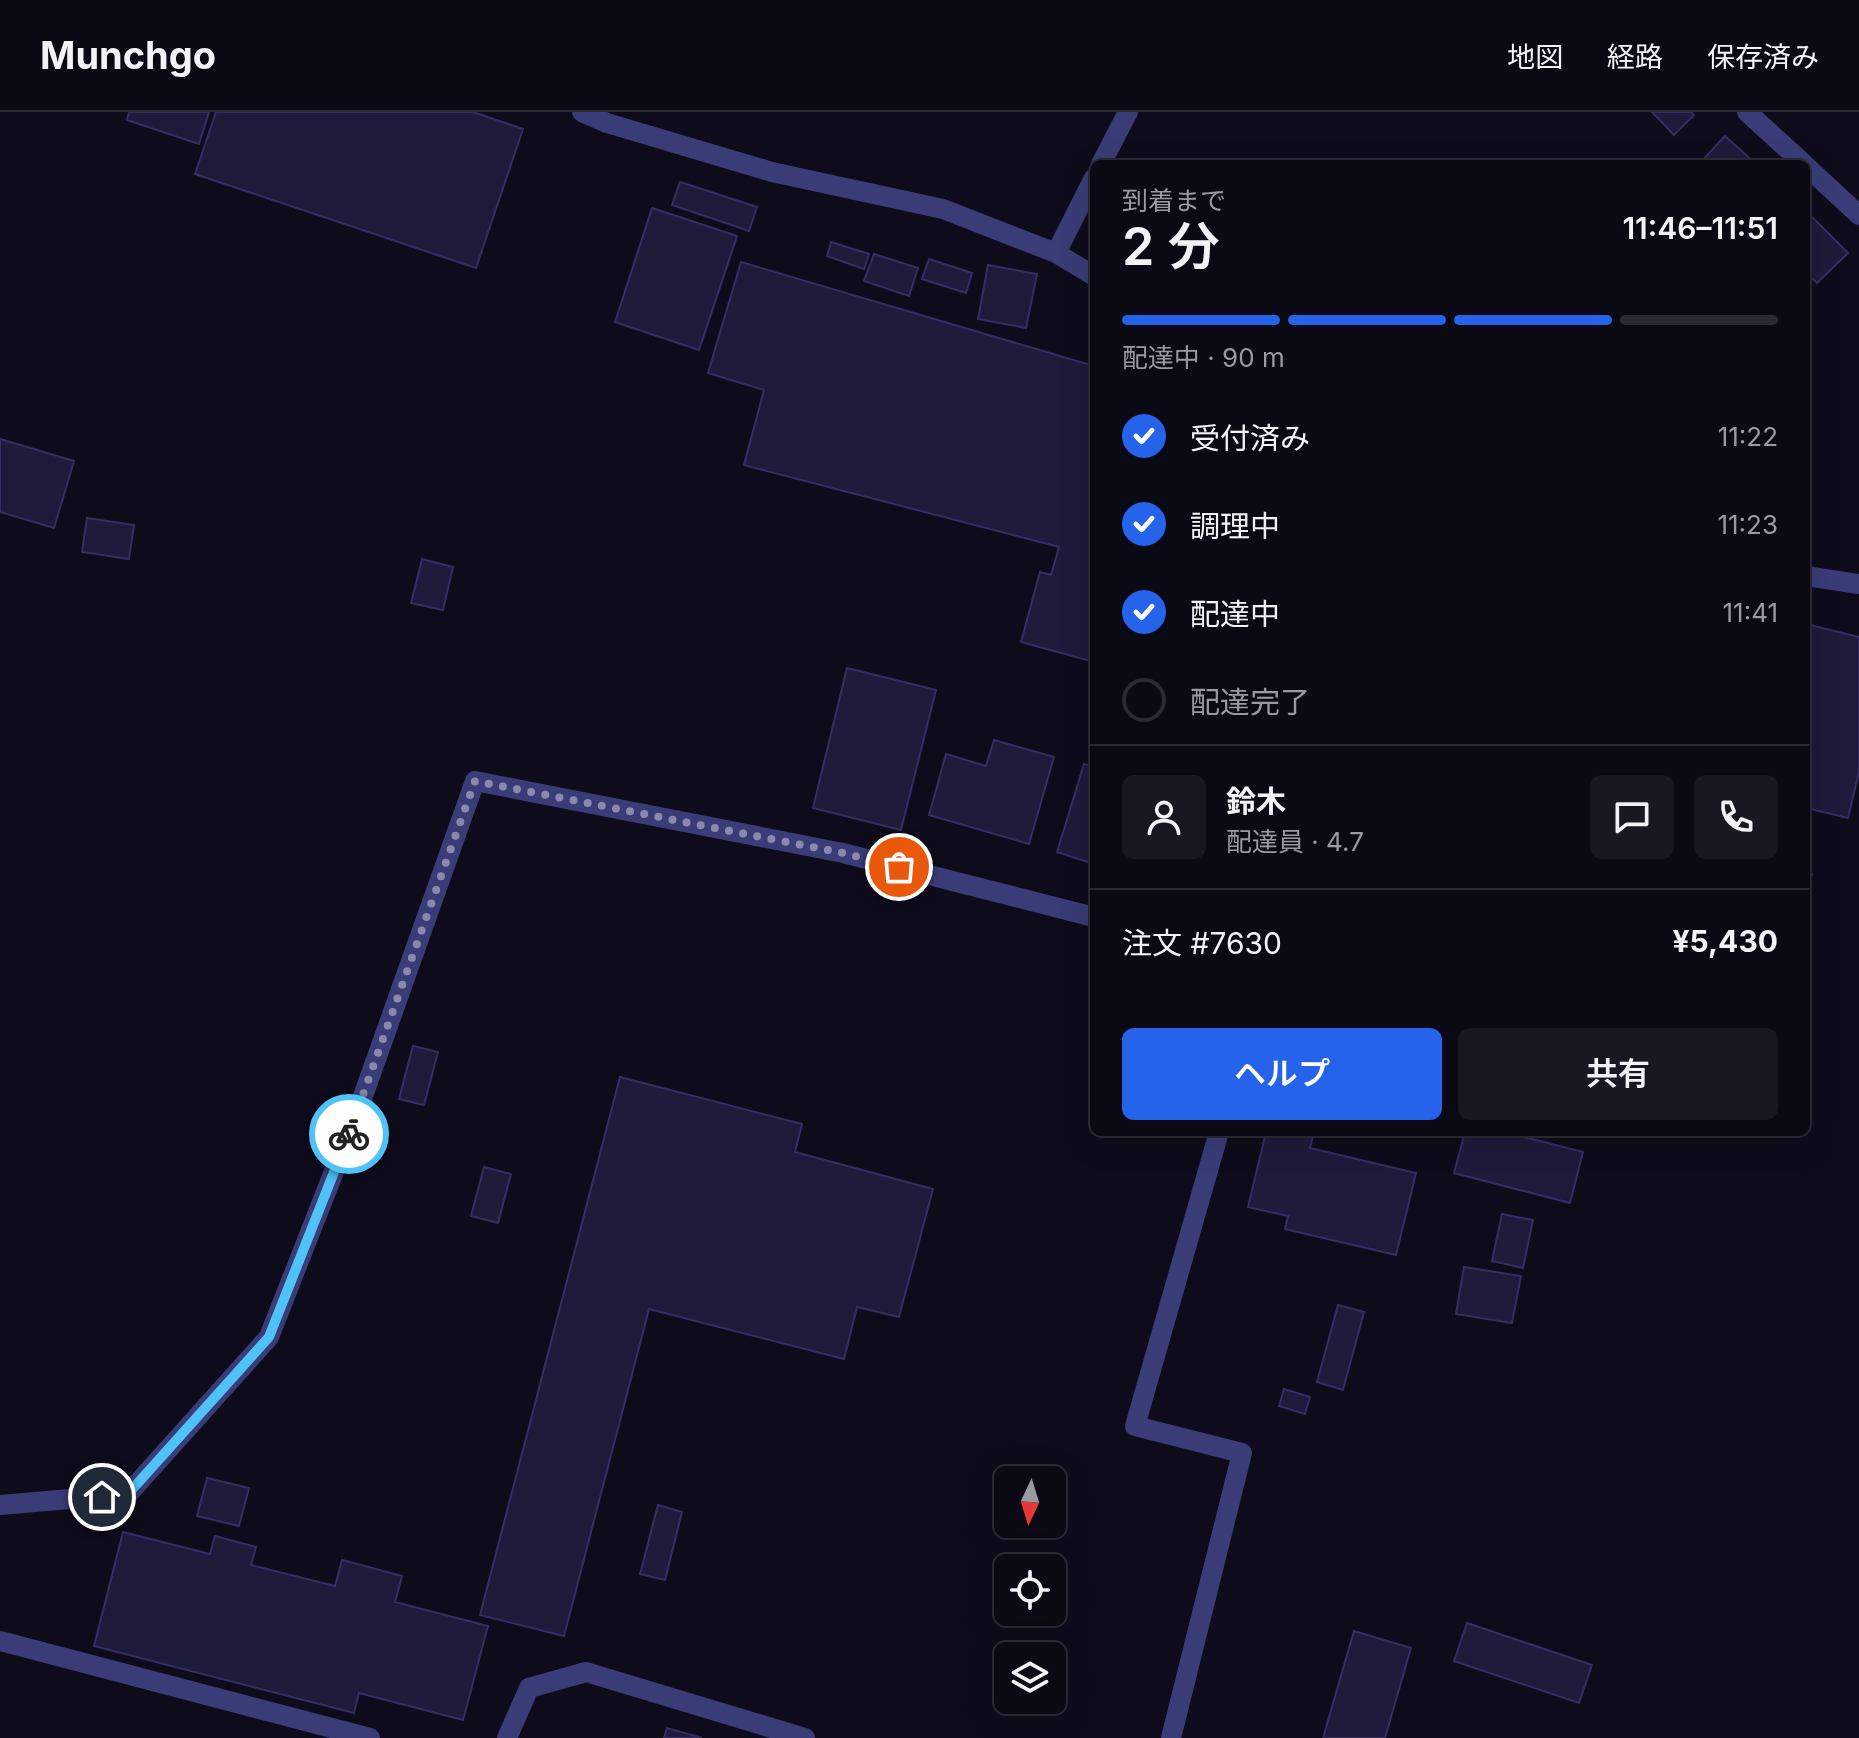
<!DOCTYPE html>
<html lang="ja">
<meta charset="utf-8">
<style>
:root{--surface:#0a0914;--page:#181722;--text:#f1f3f6;--muted:#999aa0;--line:#2a2a34;--accent:#2563eb}
body{margin:0;font-family:Inter,"Noto Sans JP",sans-serif;background:var(--page);color:var(--text);height:100vh;display:flex;flex-direction:column;font-size:30px;white-space:nowrap}
*{box-sizing:border-box;margin:0}
p{font-size:26px;color:var(--muted)}
.icon{flex:none;width:44px;height:44px;fill:none;stroke:currentColor;stroke-width:2;stroke-linecap:round;stroke-linejoin:round}
.map{position:relative;flex:1;overflow:hidden}
.details{position:absolute;left:1090px;top:48px;width:720px;height:976px;display:flex;flex-direction:column;background:var(--surface);border-radius:12px;box-shadow:0 8px 32px #0002,0 0 0 2px var(--line)}
.details>*{flex:none}
.needle{width:52px;rotate:184deg}
.buttons{position:absolute;left:994px;top:1354px;display:grid;gap:16px}
.buttons a{display:grid;place-items:center;width:72px;height:72px;border-radius:12px;background:var(--surface);box-shadow:0 8px 32px #0002,0 0 0 2px var(--line);font-size:40px}
.pin{position:absolute;display:grid;place-items:center;width:68px;height:68px;color:#fff;margin:-34px;border:4px solid #fff;border-radius:50%;box-shadow:0 2px 8px #0007}
.courier{position:absolute;display:grid;place-items:center;width:80px;height:80px;margin:-40px;border:6px solid #4fc3f7;border-radius:50%;background:#fff;color:#222;box-shadow:0 2px 10px #0007}
.head em{font-style:normal;font-weight:600}
.head div{display:flex;flex-direction:column-reverse}
.head{display:flex;align-items:center;justify-content:space-between;height:136px;padding:0 32px}
h1{font-size:52px;font-weight:600;line-height:60px}
.bar{display:grid;grid-template-columns:repeat(4,1fr);gap:12px 8px;align-content:center;height:96px;padding:0 32px}
.bar i{height:10px;border-radius:6px;background:var(--line)}
.bar .on{background:var(--accent)}
.bar p{grid-column:span 4}
.line{display:flex;align-items:center;gap:20px;padding:0 32px;border-top:2px solid var(--line)}
.line div{flex:1}
.round{display:grid;place-items:center;flex:none;width:84px;height:84px;border-radius:12px;background:var(--page)}
ol{padding:0 32px;list-style:none}
li{display:flex;align-items:center;gap:24px;height:88px}
li p{margin-inline-start:auto}
li .icon{padding:8px;border-radius:50%;background:var(--accent);color:#fff;stroke-width:4}
li:last-child{color:var(--muted)}
li i{width:44px;height:44px;border:4px solid var(--line);border-radius:50%}
.cta{display:flex;gap:16px;margin-top:auto;padding:16px 32px}
.cta a{flex:1;height:92px;border-radius:12px;background:var(--accent);color:#fff;font-size:32px;font-weight:600;line-height:92px;text-align:center}
.cta a+a{background:var(--page);color:var(--text)}
header{display:flex;align-items:center;gap:48px;box-sizing:border-box;height:112px;padding:0 40px;background:var(--surface);border-bottom:2px solid var(--line)}
header strong{font-size:38px}
nav{display:flex;gap:44px;margin-inline-start:auto;font-size:28px}
.map>svg:first-child{display:block}
.building{fill:#1e1a3a;stroke:#352d65;stroke-width:2}
.lines{fill:none;stroke-linecap:round;stroke-linejoin:round}
.minor{stroke:#3a3c77;stroke-width:20}
.done{stroke:#8a88ad;stroke-width:8;stroke-dasharray:0 14.4}
.route{stroke:#4fc3f7;stroke-width:10}
</style>
<header>
<strong>Munchgo</strong>
<nav><a>地図</a><a>経路</a><a>保存済み</a></nav>
</header>
<div class="map">
<svg width="1859" height="1626" viewBox="0 0 1859 1626">
<rect width="100%" height="100%" fill="#0e0c1b"/>
<!-- building -->
<path class="building" d="M129 0H209L199 32 127 8Z
M216 0H473L523 17 476 156 195 62Z
M1652 0H1691L1694 3 1674 23Z
M1725 24 1756 52H1699Z
M680 70 757 95 749 119 672 93Z
M652 96 737 124 699 238 615 210Z
M1806 99 1848 141 1817 171 1806 160Z
M831 130 869 142 864 157 827 144Z
M874 142 918 156 909 184 864 169Z
M929 147 972 161 966 181 922 167Z
M741 150 1094 254V550L1021 530 1040 460 1051 463 1059 435 744 353 764 278 708 261Z
M988 153 1037 162 1026 216 978 207Z
M0 327 74 349 54 416 0 400Z
M87 406 134 413 129 447 82 440Z
M422 447 453 455 443 498 411 491Z
M1806 512 1859 525V660L1848 706 1806 696Z
M847 556 936 578 901 718 813 696Z
M994 628 1054 645 1029 732 929 703 946 642 986 654Z
M1084 652 1094 655V752L1057 740Z
M1806 761 1812 762 1806 786Z
M413 934 438 940 424 993 399 987Z
M620 965 802 1012 795 1040 933 1077 899 1205 857 1195 844 1247 649 1197 564 1524 480 1503Z
M1266 1020H1314L1310 1036 1416 1061 1396 1143 1285 1117 1288 1104 1248 1095Z
M1465 1020H1505L1583 1040 1570 1091 1454 1061Z
M484 1055 511 1062 498 1111 471 1104Z
M1502 1102 1533 1108 1523 1156 1492 1149Z
M1464 1155 1521 1164 1512 1211 1456 1202Z
M1338 1193 1364 1200 1343 1278 1317 1270Z
M1284 1277 1310 1285 1305 1302 1279 1294Z
M207 1366 249 1376 239 1414 197 1404Z
M658 1393 682 1400 665 1468 640 1462Z
M123 1420 210 1442 215 1424 256 1435 251 1453 335 1474 342 1448 402 1464 395 1490 488 1514 463 1608 359 1581 354 1601 94 1534Z
M1467 1511 1592 1553 1579 1591 1454 1549Z
M1354 1519 1411 1536 1385 1626H1323Z
M667 1616 702 1626H664Z"/>
<g class="lines">
<!-- minor -->
<path class="minor" d="M582 0 607 11 772 60 943 97 1056 141 1094 164
M1747 0 1804 52
M1101 52 1128 0
M1806 54 1859 103
M1056 141 1094 66
M1806 464 1859 472
M0 1393 128 1382 269 1225 357 1001 475 669 843 741 1094 805
M0 1529 370 1626
M507 1626 529 1576 586 1560 805 1626
M1171 1626 1242 1341 1135 1314 1219 1020"/>
</g>
<g class="lines">
<!-- done -->
<path class="done" d="M349 1022 475 669 843 741 899 755"/>
<!-- route -->
<path class="route" d="M102 1385 128 1382 269 1225 349 1022"/>
</g>
</svg>
<div class="buttons">
<a><svg class="needle" viewBox="-14 -14 28 28"><path d="M0-13l5 13h-10z" fill="#e53935"/><path d="M0 13l5-13h-10z" fill="#999aa0"/></svg></a>
<a><svg class="icon" aria-label="locate" viewBox="0 0 24 24"><circle cx="12" cy="12" r="6"/><path d="M12 2v4M12 18v4M2 12h4M18 12h4"/></svg></a>
<a><svg class="icon" aria-label="layers" viewBox="0 0 24 24"><path d="M12 4l9 5-9 5-9-5zM3 14l9 5 9-5"/></svg></a>
</div>
<div class="pin" style="left:899px;top:755px;background:#ea580c"><svg class="icon" aria-label="bag" viewBox="0 0 24 24"><path d="M5 8h14l-1 12H6zM9 8a3 3 0 0 1 6 0"/></svg></div>
<div class="pin" style="left:102px;top:1385px;background:#1f2937"><svg class="icon" aria-label="home" viewBox="0 0 24 24"><path d="M3 11l9-7 9 7M6 9v11h12V9"/></svg></div>
<div class="courier" style="left:349px;top:1022px"><svg class="icon" aria-label="bike" viewBox="0 0 24 24"><circle cx="6" cy="16" r="4"/><circle cx="18" cy="16" r="4"/><path d="M6 16l4-8h5l3 8M10 8l3 8H6M13 5h3"/></svg></div>
<section class="details">
<div class="head"><div><h1>2 分</h1><p>到着まで</p></div><em>11:46–11:51</em></div>
<div class="bar"><i class="on"></i><i class="on"></i><i class="on"></i><i></i><p>配達中 · 90 m</p></div>
<ol>
<li><svg class="icon" aria-label="check" viewBox="0 0 24 24"><path d="M5 12l5 5 9-10"/></svg>受付済み<p>11:22</p></li>
<li><svg class="icon" aria-label="check" viewBox="0 0 24 24"><path d="M5 12l5 5 9-10"/></svg>調理中<p>11:23</p></li>
<li><svg class="icon" aria-label="check" viewBox="0 0 24 24"><path d="M5 12l5 5 9-10"/></svg>配達中<p>11:41</p></li>
<li><i></i>配達完了</li>
</ol>
<div class="line" style="height:144px"><a class="round"><svg class="icon" aria-label="person" viewBox="0 0 24 24"><circle cx="12" cy="8" r="4"/><path d="M4 21q1-7 8-7t8 7"/></svg></a><div><b>鈴木</b><p>配達員 · 4.7</p></div><a class="round"><svg class="icon" aria-label="chat" viewBox="0 0 24 24"><path d="M4 5h16v11H9l-5 4z"/></svg></a><a class="round"><svg class="icon" aria-label="phone" viewBox="0 0 24 24"><path d="M5 4h4l2 5-3 2q2 4 5 5l2-3 5 2v4C11 20 4 13 5 4z"/></svg></a></div>
<div class="line" style="height:104px"><div>注文 #7630</div><b>¥5,430</b></div>
<div class="cta"><a>ヘルプ</a><a>共有</a></div>
</section>
</div>
